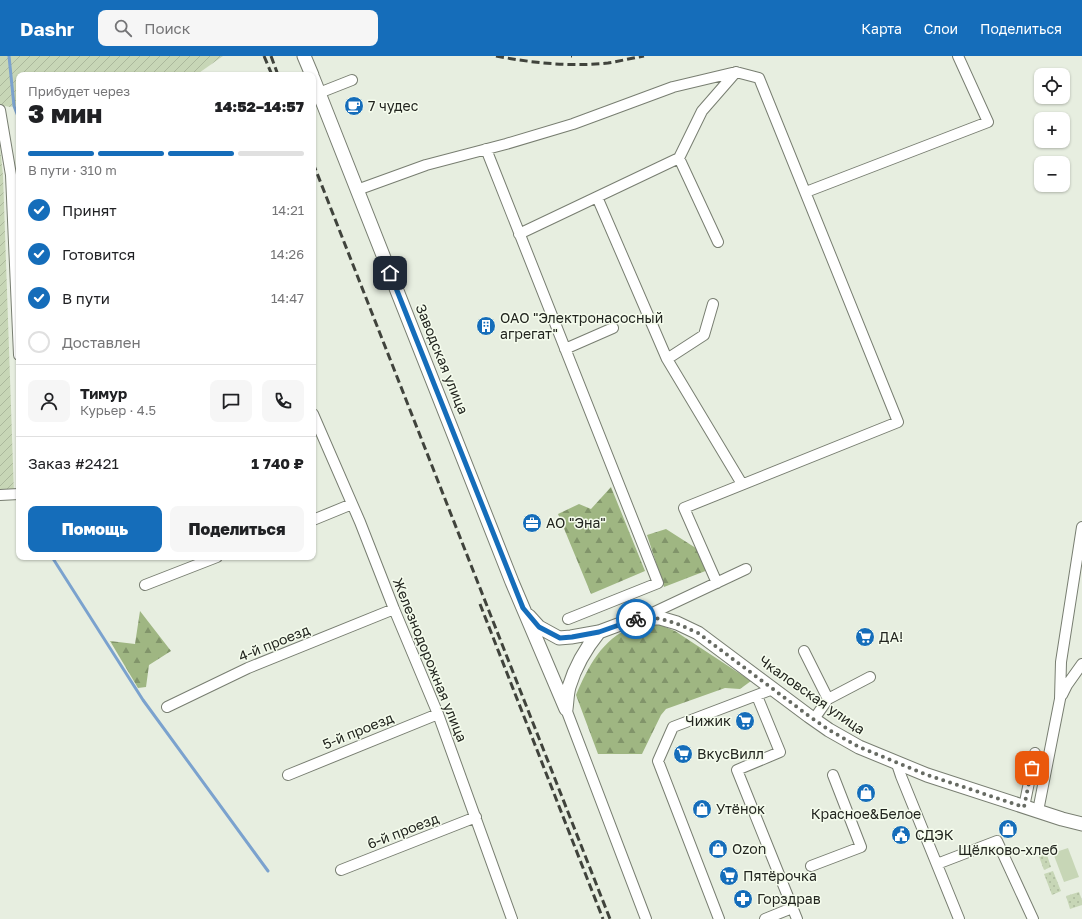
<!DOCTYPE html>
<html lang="ru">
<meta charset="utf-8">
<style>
:root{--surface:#fff;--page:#f6f6f6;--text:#202124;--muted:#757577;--line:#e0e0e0;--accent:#156dba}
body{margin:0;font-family:"Golos Text",sans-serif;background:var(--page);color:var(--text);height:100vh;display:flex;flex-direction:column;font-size:15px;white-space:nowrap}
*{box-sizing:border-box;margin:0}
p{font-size:13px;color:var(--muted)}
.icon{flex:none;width:22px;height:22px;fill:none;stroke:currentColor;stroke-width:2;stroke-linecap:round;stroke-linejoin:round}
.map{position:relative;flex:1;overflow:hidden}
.side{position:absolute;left:16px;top:16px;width:300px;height:488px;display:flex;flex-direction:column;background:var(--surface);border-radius:8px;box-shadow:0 1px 3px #0004}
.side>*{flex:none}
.controls{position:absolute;left:1034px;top:12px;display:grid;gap:8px}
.controls a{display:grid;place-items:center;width:36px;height:36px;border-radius:8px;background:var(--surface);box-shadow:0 1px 3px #0004;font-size:20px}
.pin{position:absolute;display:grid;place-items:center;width:34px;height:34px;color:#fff;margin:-17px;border-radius:8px;box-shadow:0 2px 6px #0006}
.courier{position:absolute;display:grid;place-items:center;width:40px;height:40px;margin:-20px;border:3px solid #156dba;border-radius:50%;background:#fff;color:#222;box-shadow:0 1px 5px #0007}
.overview em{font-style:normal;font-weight:800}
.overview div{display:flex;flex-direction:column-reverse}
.overview{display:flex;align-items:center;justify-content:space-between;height:68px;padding:0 12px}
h1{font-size:26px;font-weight:800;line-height:30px}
.bar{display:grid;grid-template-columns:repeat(4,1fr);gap:6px 4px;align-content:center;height:48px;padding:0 12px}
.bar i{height:5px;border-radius:3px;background:var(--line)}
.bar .selected{background:var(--accent)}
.bar p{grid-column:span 4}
.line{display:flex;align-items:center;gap:10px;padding:0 12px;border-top:1px solid var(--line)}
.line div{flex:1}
.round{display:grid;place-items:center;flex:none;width:42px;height:42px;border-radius:8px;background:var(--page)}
ol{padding:0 12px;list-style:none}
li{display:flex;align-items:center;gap:12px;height:44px}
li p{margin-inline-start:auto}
li .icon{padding:4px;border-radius:50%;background:var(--accent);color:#fff;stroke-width:4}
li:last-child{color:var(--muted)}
li i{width:22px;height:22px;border:2px solid var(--line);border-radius:50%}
.button{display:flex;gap:8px;margin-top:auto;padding:8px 12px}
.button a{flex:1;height:46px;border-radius:8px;background:var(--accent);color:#fff;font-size:16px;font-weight:800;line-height:46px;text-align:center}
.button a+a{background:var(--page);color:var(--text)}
header{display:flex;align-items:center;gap:24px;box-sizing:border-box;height:56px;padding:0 20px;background:var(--accent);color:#fff}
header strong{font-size:19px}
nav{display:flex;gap:22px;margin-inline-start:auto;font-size:14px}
.search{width:280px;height:36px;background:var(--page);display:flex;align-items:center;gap:10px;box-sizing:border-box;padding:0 14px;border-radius:8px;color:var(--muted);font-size:15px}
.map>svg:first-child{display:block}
.grass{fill:url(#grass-dots)}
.forest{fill:url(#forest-firs)}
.park{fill:#c7d6b6}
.garden{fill:url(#garden-furrows)}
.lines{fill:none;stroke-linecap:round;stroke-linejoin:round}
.stream{stroke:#7ba2ce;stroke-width:3}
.minor-casing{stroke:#787e71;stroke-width:12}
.major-casing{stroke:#787e71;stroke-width:15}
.minor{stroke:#fff;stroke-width:10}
.major{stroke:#fff;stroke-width:13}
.rail{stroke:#40433c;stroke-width:3;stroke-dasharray:8 4;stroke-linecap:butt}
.done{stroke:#676b63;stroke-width:4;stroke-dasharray:0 7.2}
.route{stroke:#156dba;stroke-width:5}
.labels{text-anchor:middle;stroke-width:3;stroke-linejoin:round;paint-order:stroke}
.poi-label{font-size:14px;fill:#22251f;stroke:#f5fced;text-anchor:start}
.street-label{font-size:14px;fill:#22251f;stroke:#f5fced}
</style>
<header>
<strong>Dashr</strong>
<div class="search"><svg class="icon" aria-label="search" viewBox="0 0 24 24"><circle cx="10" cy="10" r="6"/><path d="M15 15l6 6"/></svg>Поиск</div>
<nav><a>Карта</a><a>Слои</a><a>Поделиться</a></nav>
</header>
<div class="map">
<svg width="1082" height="863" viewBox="0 0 1082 863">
<defs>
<pattern id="grass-dots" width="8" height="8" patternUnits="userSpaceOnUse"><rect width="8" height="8" fill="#c7d6b6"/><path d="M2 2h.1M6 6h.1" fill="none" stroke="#abb89c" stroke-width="1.8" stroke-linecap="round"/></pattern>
<pattern id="forest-firs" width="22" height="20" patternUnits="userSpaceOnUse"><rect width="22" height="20" fill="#9fb682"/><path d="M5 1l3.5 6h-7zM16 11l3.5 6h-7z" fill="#81946a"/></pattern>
<pattern id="garden-furrows" width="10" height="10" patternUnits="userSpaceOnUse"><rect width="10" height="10" fill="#c7d6b6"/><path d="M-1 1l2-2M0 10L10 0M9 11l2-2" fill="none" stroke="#abb89c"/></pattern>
</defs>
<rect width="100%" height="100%" fill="#e7eee0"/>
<!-- grass -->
<path class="grass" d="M1046 796 1051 811 1044 814 1038 798Z
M1053 815 1061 835 1052 839 1044 818Z
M1079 836 1082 844V849L1070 853 1066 840Z"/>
<!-- forest -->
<path class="forest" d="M611 431 645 515 591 538 558 458 579 448 591 453Z
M666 473 702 496 708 514 664 531 647 479Z
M140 555 171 595 149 609 146 631 138 632 110 585 135 588Z
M653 566 675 575 751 625 740 633 725 632 666 653 661 659 642 698H598L576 639C588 611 602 583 632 571 639 569 647 568 653 566Z"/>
<!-- park -->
<path class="park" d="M1068 792 1079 821 1064 826 1053 797Z"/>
<!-- garden -->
<path class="garden" d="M0 0H223L196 19H19V49L10 51 0 49Z
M0 91 3 119 14 438 0 439Z"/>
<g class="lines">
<!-- stream -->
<path class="stream" d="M9 0 14 50 19 63
M52 501 143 644 268 815"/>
<!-- minor casing -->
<g class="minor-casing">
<path id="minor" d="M319 37 352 24
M0 54 11 119 19 299
M486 93 658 527 568 563
M679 102 718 186
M357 134 426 109 506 88 573 68 673 31 736 16 759 22 898 366 684 452 717 527
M806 136 988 66 958 0
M597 141 667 303 742 428
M519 178 679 102 702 55 736 16
M565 293 613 272
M667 303 704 279 713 248
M313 358 360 466 394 553 438 658 512 863
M0 439 19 438
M313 464 352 448
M145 529 217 501
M644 561 746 513
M804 595 828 643
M1062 639 1067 629 1082 608
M757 640 780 696 737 714 797 863
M167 651 248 612 394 553
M566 653 646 863
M814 663 828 643 870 621
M897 708 901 720 959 863
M288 719 438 658
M1024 751 1035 697
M1038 755 1060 643 1061 606 1082 471
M937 808 997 785 1033 863
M811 810 861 791 833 719
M341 814 476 761
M719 863 658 705 673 671 773 633
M765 863 792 852"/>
</g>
<!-- major casing -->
<g class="major-casing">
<path id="major" d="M304 0 312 19
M313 22 512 526 566 653C567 646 567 638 569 631 575 611 586 592 599 576
M529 560 539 571 559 582 571 581 599 576 631 564 643 562H660L677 567 698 577 809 660 829 674 859 691 927 719 1062 763 1082 768"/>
</g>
<!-- minor -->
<use href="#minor" class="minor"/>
<!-- major -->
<use href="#major" class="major"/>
<!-- rail -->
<path class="rail" d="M264 0 272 19
M271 0 278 19
M496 0C533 7 570 11 608 7 620 5 632 2 644 0
M571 0H572
M313 107 610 863
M480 548 603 863"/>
</g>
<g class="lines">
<!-- done -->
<path class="done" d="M636 563C660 559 676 567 698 577L809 660 829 674 859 691 927 719 1024 751 1032 712"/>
<!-- route -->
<path class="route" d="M390 217 523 552 539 571 560 582 572 581 599 576 636 563"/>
</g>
<!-- icons -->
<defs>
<g id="cafe-disc" transform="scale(1)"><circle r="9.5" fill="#156dba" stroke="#f5fced"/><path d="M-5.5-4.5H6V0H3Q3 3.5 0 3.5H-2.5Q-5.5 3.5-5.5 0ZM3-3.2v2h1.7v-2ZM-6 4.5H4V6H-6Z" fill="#fff"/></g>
<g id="building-disc" transform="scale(1)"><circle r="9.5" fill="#156dba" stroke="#f5fced"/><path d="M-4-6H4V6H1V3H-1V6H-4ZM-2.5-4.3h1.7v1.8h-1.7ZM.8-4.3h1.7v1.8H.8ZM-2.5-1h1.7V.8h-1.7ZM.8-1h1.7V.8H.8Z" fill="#fff"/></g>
<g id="office-disc" transform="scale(1)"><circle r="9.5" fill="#156dba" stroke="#f5fced"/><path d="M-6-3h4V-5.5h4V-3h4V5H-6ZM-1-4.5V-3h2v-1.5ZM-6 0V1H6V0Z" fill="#fff"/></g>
<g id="supermarket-disc" transform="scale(1)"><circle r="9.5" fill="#156dba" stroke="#f5fced"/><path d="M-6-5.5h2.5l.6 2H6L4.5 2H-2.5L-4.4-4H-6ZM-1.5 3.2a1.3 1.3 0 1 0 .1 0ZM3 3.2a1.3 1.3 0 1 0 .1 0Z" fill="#fff"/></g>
<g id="shop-disc" transform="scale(1)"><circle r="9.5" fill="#156dba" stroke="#f5fced"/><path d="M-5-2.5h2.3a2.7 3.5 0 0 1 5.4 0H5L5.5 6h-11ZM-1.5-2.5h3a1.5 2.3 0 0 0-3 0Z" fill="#fff"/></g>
<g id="civic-disc" transform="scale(1)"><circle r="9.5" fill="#156dba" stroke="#f5fced"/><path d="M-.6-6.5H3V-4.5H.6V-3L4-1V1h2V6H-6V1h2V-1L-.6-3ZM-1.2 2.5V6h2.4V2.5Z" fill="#fff"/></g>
<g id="pharmacy-disc" transform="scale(1)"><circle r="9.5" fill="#156dba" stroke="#f5fced"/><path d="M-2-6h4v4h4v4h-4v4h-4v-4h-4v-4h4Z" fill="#fff"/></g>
</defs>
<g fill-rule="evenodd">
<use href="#cafe-disc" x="354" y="50"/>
<use href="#building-disc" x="486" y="270"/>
<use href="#office-disc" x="532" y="467"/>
<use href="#supermarket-disc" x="865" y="581"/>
<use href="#supermarket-disc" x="745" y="665"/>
<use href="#supermarket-disc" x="683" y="698"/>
<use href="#shop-disc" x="866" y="737"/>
<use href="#shop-disc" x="702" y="753"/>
<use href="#shop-disc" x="1008" y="773"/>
<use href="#civic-disc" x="901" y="779"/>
<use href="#shop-disc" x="718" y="793"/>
<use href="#supermarket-disc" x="729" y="820"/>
<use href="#pharmacy-disc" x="743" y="843"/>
</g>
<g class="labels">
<!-- poi labels -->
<g class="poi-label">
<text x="368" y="55">7 чудес</text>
<text x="500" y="267">ОАО "Электронасосный<tspan x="500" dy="16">агрегат"</tspan></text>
<text x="546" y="472">АО "Эна"</text>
<text x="879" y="586">ДА!</text>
<text x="731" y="670" text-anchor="end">Чижик</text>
<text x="697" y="703">ВкусВилл</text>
<text x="716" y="758">Утёнок</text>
<text x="866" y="763" text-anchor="middle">Красное&amp;Белое</text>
<text x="915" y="784">СДЭК</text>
<text x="732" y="798">Ozon</text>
<text x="1008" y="799" text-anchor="middle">Щёлково-хлеб</text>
<text x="743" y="825">Пятёрочка</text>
<text x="757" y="848">Горздрав</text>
</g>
<!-- street labels -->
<g class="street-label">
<text transform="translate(442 303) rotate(68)" y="5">Заводская улица</text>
<text transform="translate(274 587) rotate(-22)" y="5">4-й проезд</text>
<text transform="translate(430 604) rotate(68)" y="5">Железнодорожная улица</text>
<text transform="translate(812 639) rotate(35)" y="5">Чкаловская улица</text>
<text transform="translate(358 675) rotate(-22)" y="5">5-й проезд</text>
<text transform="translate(403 775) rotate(-21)" y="5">6-й проезд</text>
</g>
</g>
</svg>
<div class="controls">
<a><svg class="icon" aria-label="locate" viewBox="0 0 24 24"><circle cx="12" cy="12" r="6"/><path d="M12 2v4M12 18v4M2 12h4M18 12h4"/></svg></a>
<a>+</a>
<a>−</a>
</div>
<div class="pin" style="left:1032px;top:712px;background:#ea580c"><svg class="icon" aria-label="bag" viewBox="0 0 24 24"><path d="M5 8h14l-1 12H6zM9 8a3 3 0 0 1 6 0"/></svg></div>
<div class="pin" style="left:390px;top:217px;background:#1f2937"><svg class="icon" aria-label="home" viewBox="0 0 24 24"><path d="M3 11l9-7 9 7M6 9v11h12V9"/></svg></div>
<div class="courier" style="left:636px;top:563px"><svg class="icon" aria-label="bike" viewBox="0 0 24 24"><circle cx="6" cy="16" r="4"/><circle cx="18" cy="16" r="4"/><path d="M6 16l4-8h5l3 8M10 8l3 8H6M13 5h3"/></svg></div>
<section class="side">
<div class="overview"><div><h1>3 мин</h1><p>Прибудет через</p></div><em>14:52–14:57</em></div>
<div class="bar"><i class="selected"></i><i class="selected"></i><i class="selected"></i><i></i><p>В пути · 310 m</p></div>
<ol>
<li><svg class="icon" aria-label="check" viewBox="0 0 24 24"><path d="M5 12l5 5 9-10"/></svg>Принят<p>14:21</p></li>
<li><svg class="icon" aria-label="check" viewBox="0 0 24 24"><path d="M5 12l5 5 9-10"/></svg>Готовится<p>14:26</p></li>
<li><svg class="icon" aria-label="check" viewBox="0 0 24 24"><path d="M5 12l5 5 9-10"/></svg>В пути<p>14:47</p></li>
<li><i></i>Доставлен</li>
</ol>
<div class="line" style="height:72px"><a class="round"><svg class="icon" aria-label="person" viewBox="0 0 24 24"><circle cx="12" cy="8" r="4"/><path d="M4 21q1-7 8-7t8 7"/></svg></a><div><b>Тимур</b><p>Курьер · 4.5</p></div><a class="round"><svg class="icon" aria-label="chat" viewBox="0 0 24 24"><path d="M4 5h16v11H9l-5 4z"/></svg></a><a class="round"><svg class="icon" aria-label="phone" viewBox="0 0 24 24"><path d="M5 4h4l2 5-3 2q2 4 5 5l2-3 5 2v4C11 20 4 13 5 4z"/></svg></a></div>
<div class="line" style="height:52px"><div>Заказ #2421</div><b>1 740 ₽</b></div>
<div class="button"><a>Помощь</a><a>Поделиться</a></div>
</section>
</div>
